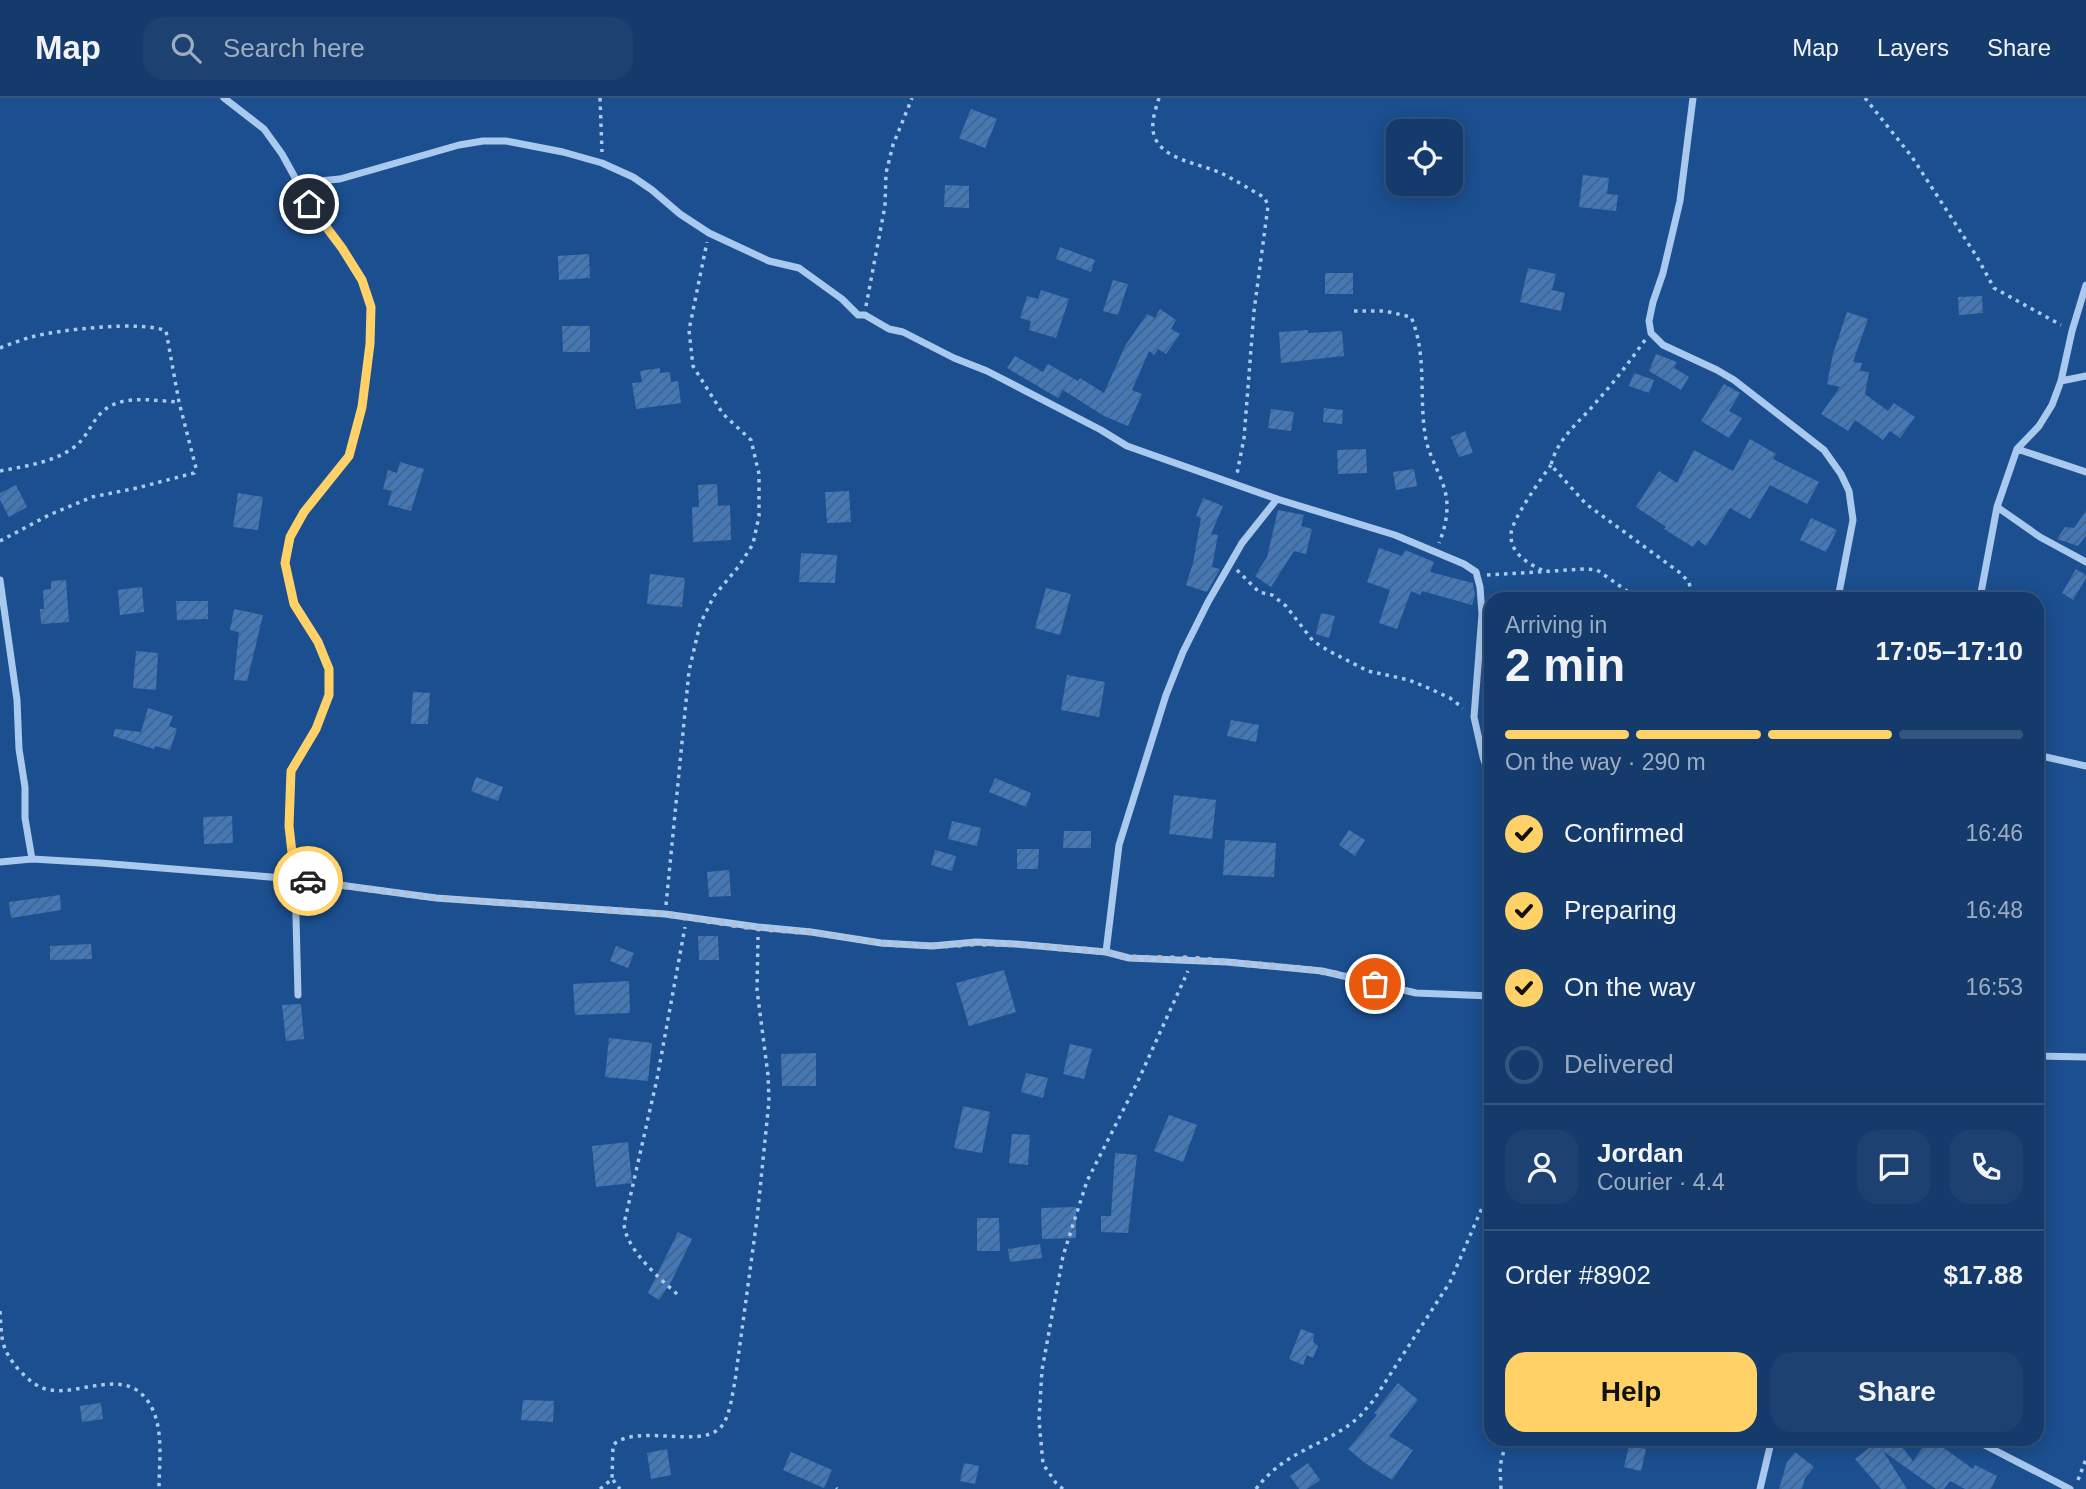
<!DOCTYPE html>
<meta charset="utf-8">
<style>
:root{--surface:#143b6b;--page:#1d4271;--text:#f1f3f6;--muted:#9dadc1;--line:#33557e;--accent:#ffd166}
body{margin:0;font-family:Helvetica,sans-serif;background:var(--page);color:var(--text);height:100vh;display:flex;flex-direction:column;font-size:26px;white-space:nowrap}
*{box-sizing:border-box;margin:0}
p{font-size:23px;color:var(--muted)}
.icon{flex:none;width:38px;height:38px;fill:none;stroke:currentColor;stroke-width:2;stroke-linecap:round;stroke-linejoin:round}
.map{position:relative;flex:1;overflow:hidden}
.side{position:absolute;left:1484px;top:494px;width:560px;height:854px;display:flex;flex-direction:column;background:var(--surface);border-radius:21px;box-shadow:0 4px 18px #0003,0 0 0 2px var(--line)}
.side>*{flex:none}
.controls{position:absolute;left:1386px;top:21px;display:grid;gap:14px}
.controls a{display:grid;place-items:center;width:77px;height:77px;border-radius:14px;background:var(--surface);box-shadow:0 4px 18px #0003,0 0 0 2px var(--line);font-size:35px}
.pin{position:absolute;display:grid;place-items:center;width:60px;height:60px;color:#fff;margin:-30px;border:4px solid #fff;border-radius:50%;box-shadow:0 2px 7px #0007}
.courier{position:absolute;display:grid;place-items:center;width:70px;height:70px;margin:-35px;border:5px solid #ffd166;border-radius:50%;background:#fff;color:#222;box-shadow:0 2px 9px #0007}
.head em{font-style:normal;font-weight:700}
.head div{display:flex;flex-direction:column-reverse}
.head{display:flex;align-items:center;justify-content:space-between;height:119px;padding:0 21px}
h1{font-size:46px;font-weight:700;line-height:52px}
.bar{display:grid;grid-template-columns:repeat(4,1fr);gap:10px 7px;align-content:center;height:84px;padding:0 21px}
.bar i{height:9px;border-radius:5px;background:var(--line)}
.bar .active{background:var(--accent)}
.bar p{grid-column:span 4}
.line{display:flex;align-items:center;gap:18px;padding:0 21px;border-top:2px solid var(--line)}
.line div{flex:1}
.round{display:grid;place-items:center;flex:none;width:74px;height:74px;border-radius:21px;background:var(--page)}
ol{padding:0 21px;list-style:none}
li{display:flex;align-items:center;gap:21px;height:77px}
li p{margin-inline-start:auto}
li .icon{padding:7px;border-radius:50%;background:var(--accent);color:#111;stroke-width:4}
li:last-child{color:var(--muted)}
li i{width:38px;height:38px;border:4px solid var(--line);border-radius:50%}
.cta{display:flex;gap:14px;margin-top:auto;padding:14px 21px}
.cta a{flex:1;height:80px;border-radius:21px;background:var(--accent);color:#111;font-size:28px;font-weight:700;line-height:80px;text-align:center}
.cta a+a{background:var(--page);color:var(--text)}
header{display:flex;align-items:center;gap:42px;box-sizing:border-box;height:98px;padding:0 35px;background:var(--surface);border-bottom:2px solid var(--line)}
header strong{font-size:33px}
nav{display:flex;gap:38px;margin-inline-start:auto;font-size:24px}
.search{width:490px;height:63px;background:var(--page);display:flex;align-items:center;gap:18px;box-sizing:border-box;padding:0 24px;border-radius:21px;color:var(--muted);font-size:26px}
.map>svg:first-child{display:block}
.building{fill:url(#building-hatch)}
.lines{fill:none;stroke-linecap:round;stroke-linejoin:round}
.path{stroke:#a9c9ee;stroke-width:3.5;stroke-dasharray:3.5 5;stroke-linecap:butt}
.minor{stroke:#a9c9ee;stroke-width:7}
.done{stroke:#afc1d8;stroke-width:7;stroke-dasharray:0 12.6}
.route{stroke:#ffd166;stroke-width:9}
</style>
<header>
<strong>Map</strong>
<div class="search"><svg class="icon" aria-label="search" viewBox="0 0 24 24"><circle cx="10" cy="10" r="6"/><path d="M15 15l6 6"/></svg>Search here</div>
<nav><a>Map</a><a>Layers</a><a>Share</a></nav>
</header>
<div class="map">
<svg width="2086" height="1391" viewBox="0 0 2086 1391">
<defs>
<pattern id="building-hatch" width="6" height="6" patternUnits="userSpaceOnUse" patternTransform="scale(1.75)"><rect width="6" height="6" fill="#4478b7"/><path d="M-1 1l2-2M0 6l6-6M5 7l2-2" fill="none" stroke="#486282"/></pattern>
</defs>
<rect width="100%" height="100%" fill="#1b4f8f"/>
<!-- building -->
<path class="building" d="M971 11 997 21 985 50 959 40Z
M1583 77 1609 80 1607 96 1618 97 1616 113 1579 109Z
M945 87 969 88V110L944 109Z
M1060 149 1095 162 1091 174 1056 161Z
M589 156 590 180 559 182 558 158Z
M1528 170 1556 176 1552 192 1565 195 1561 213 1520 204Z
M1325 175H1353V196H1325Z
M1113 182 1128 186 1118 217 1103 213Z
M1041 192 1069 201 1056 240 1029 232 1031 223 1020 220 1027 198 1038 201Z
M1982 198 1983 215 1959 217 1958 199Z
M1160 211 1176 222 1171 231 1180 236 1166 256 1158 251 1154 257 1149 253 1132 292 1142 296 1128 328 1104 318 1063 292 1058 300 1007 270 1015 258 1043 274 1048 266 1078 283 1080 280 1104 295 1125 248 1147 216 1155 220Z
M1847 214 1868 221 1853 264 1862 265 1860 273 1869 274 1865 296 1888 313 1894 305 1915 319 1900 340 1890 333 1883 342 1855 322 1848 333 1821 316 1840 289 1827 286 1833 256Z
M562 228H590V254H563Z
M1308 232V235L1342 233 1344 258 1281 265 1279 234Z
M1656 256 1677 264 1674 270 1689 279 1681 292 1649 273Z
M660 270V275L670 274 671 284 678 283 681 305 636 311 632 285 642 284 640 273Z
M1634 275 1654 282 1649 295 1629 288Z
M1724 286 1740 295 1729 313 1742 320 1729 340 1701 323Z
M1324 310 1343 312 1342 326 1323 324Z
M1271 311 1294 314 1291 333 1268 330Z
M1465 333 1473 355 1459 359 1451 339Z
M1750 341 1776 356 1773 361 1819 384 1807 406 1770 387 1750 421 1730 410 1706 448 1698 442 1693 449 1664 431 1666 429 1636 409 1659 373 1677 385 1694 352 1733 373Z
M1366 351 1367 375 1338 376 1337 352Z
M400 364 424 371 411 413 388 407 392 393 383 391 388 372 397 375Z
M1414 371 1417 388 1396 392 1393 374Z
M717 386 718 408 730 407 731 442 693 444 692 409H699L698 387Z
M16 387 27 409 9 419 0 402V395Z
M849 393 851 424 827 425 825 394Z
M238 395 263 399 258 432 233 429Z
M1203 400 1223 408 1211 436 1218 437 1212 469 1220 471 1207 494 1186 487 1193 465 1201 420 1196 418Z
M1278 412 1304 417 1301 428 1312 431 1306 456 1294 453 1271 489 1255 478 1267 459Z
M2086 413V438L2078 448 2057 441 2065 429 2074 430Z
M1811 420 1837 432 1826 454 1800 442Z
M1379 450 1402 458 1405 452 1434 464 1430 474 1473 485 1475 498 1472 507 1422 493 1420 497 1411 493 1397 531 1379 525 1390 492 1367 484Z
M801 455 837 457 835 485 799 484Z
M2076 471 2086 477V480L2073 502 2062 495Z
M650 476 685 480 682 509 647 506Z
M66 482 69 524 41 526 40 511H44L43 492 51 491V483Z
M142 489 144 514 120 517 118 492Z
M1046 490 1071 496 1060 537 1035 530Z
M176 503H208V521L177 522Z
M234 511 263 517 247 583 234 582 239 534 230 532Z
M1321 515 1335 518 1329 540 1316 536Z
M136 553 158 555 156 592 133 590Z
M1067 577 1105 584 1099 619 1061 612Z
M413 594 430 595 428 626H411Z
M148 610 173 618 169 628 177 631 170 652 155 648 154 651 113 638 115 631 141 634Z
M1231 622 1259 627 1256 644 1227 638Z
M476 679 503 689 498 703 471 693Z
M995 680 1031 695 1026 709 989 694Z
M1174 697 1216 702 1212 741 1169 736Z
M232 718 233 745 204 746 203 719Z
M952 723 981 730 977 748 948 741Z
M1349 732 1365 742 1355 758 1339 747Z
M1064 733H1091V750H1063Z
M1225 742 1276 745 1274 779 1223 777Z
M1017 751H1039L1038 771H1017Z
M935 752 956 758 952 773 931 767Z
M729 772 731 798 709 799 707 774Z
M60 797 61 812 11 820 9 804Z
M698 838H718L719 862H699Z
M91 846 92 861 50 862V848Z
M616 848 634 855 628 870 610 863Z
M1004 872 1016 914 969 928 956 885Z
M629 883 630 915 575 917 573 886Z
M301 906 304 941 286 943 282 907Z
M609 940 652 945 648 983 605 979Z
M1070 946 1092 951 1084 981 1063 976Z
M816 955V988H782L781 956Z
M1026 975 1048 980 1043 1000 1021 994Z
M963 1008 990 1014 982 1055 954 1050Z
M1169 1017 1197 1027 1183 1064 1154 1053Z
M1012 1036 1030 1037 1028 1067 1009 1065Z
M628 1044 632 1085 596 1089 592 1048Z
M1115 1055 1137 1057 1128 1135 1101 1134V1118H1111Z
M1076 1109V1140L1042 1141 1041 1110Z
M977 1120H999L1000 1153H977Z
M678 1134 692 1141 671 1184 659 1202 648 1195Z
M1040 1146 1042 1160 1010 1164 1008 1151Z
M1301 1231 1314 1236 1313 1244 1318 1248 1313 1260 1307 1257 1303 1267 1289 1261Z
M1398 1285 1418 1302 1389 1338 1413 1352 1392 1382 1365 1365 1348 1351 1377 1317 1374 1315Z
M523 1302 554 1303 553 1324 521 1322Z
M101 1305 103 1321 82 1324 80 1308Z
M1867 1340H1895L1913 1363 1930 1340 1973 1371 1975 1367 1997 1378 1991 1391H1965L1950 1383 1944 1391H1936L1883 1353 1907 1391H1881L1855 1361 1874 1346Z
M1629 1347 1646 1351 1641 1373 1624 1369Z
M667 1351 671 1377 651 1381 647 1355Z
M791 1354 832 1372 824 1390 783 1372Z
M1795 1354 1814 1369 1805 1380 1802 1391H1779L1787 1364Z
M964 1365 979 1368 975 1386 960 1383Z
M1308 1365 1320 1382 1307 1391H1299L1290 1378Z"/>
<g class="lines">
<!-- path -->
<path class="path" d="M600 0 602 54
M1159 0C1155 13 1149 29 1156 42 1167 63 1203 66 1223 76 1237 83 1251 92 1265 100L1268 108 1254 213 1244 340 1237 376
M1865 0 1912 59 1977 159 1994 190 2061 227
M866 208 885 108 886 75 893 47 912 0
M1354 213H1385L1411 219C1428 258 1418 300 1426 342 1431 365 1447 384 1447 408 1447 421 1444 433 1439 445
M1645 242C1630 263 1615 283 1598 302 1580 324 1558 339 1551 367L1586 406 1679 474 1689 484 1692 500
M0 250C10 246 21 242 31 239 57 232 143 222 166 233L179 304 196 370 194 375 137 390 92 399 49 417 0 443
M0 373C26 368 51 365 73 350 86 341 90 327 100 316 119 295 154 303 179 304
M1237 472 1259 494 1272 497 1286 508 1313 543 1329 553 1368 573 1409 582 1426 589 1450 600 1463 610
M1542 472C1527 465 1510 455 1511 436 1512 421 1541 381 1551 367
M1487 477 1585 471 1597 472 1637 500
M666 807 689 573 700 526 714 498 739 468 753 446 759 418V376L751 342 723 316 693 268 689 232 707 144
M677 1196C658 1179 626 1151 624 1126L657 981 685 829
M0 1213C2 1241 0 1250 19 1272 28 1281 37 1290 50 1292 81 1297 124 1270 147 1302 165 1326 159 1363 159 1391
M613 1382 620 1391
M2078 1382 2086 1361
M836 1390 837 1391
M600 1391 612 1381 613 1347C637 1325 699 1351 720 1330 730 1320 732 1297 735 1283L757 1121 769 1003 768 977 757 892 758 839
M1063 1391 1056 1385 1043 1366 1039 1322 1042 1272 1063 1158 1087 1083 1137 985 1188 873
M1256 1391C1286 1351 1325 1349 1359 1319 1364 1314 1368 1308 1373 1303L1450 1184 1491 1089
M1501 1391 1500 1368 1507 1340"/>
<!-- minor -->
<path class="minor" d="M224 0 264 31 282 56 298 85 340 81 459 47 483 43H506L563 54 602 65 633 79 652 92 680 116 709 135 769 163 799 170 842 201 858 217H865L889 231 903 234 954 260 987 273 1101 332 1127 348 1277 401 1395 437 1464 466 1476 474 1480 489 1482 516 1474 619 1483 659 1491 683
M1693 0 1680 103 1663 175 1653 204 1649 223 1651 235 1663 247 1717 272 1734 282 1824 352 1841 376 1849 393 1853 422 1838 500
M2061 283 2086 278
M2017 351 2086 374
M1997 409 2040 439 2086 464
M0 482 17 602 19 651 25 689V720L32 761
M1980 500 1997 409 2017 351 2039 328 2052 307 2061 283 2072 233 2086 187
M2037 657 2086 668
M0 764 32 761 100 765 295 781 436 800 665 816 758 829 811 834 881 845 932 848 976 844 1015 846 1106 854 1129 860 1227 864 1322 873 1416 895 1491 898
M1106 854 1119 747 1166 597 1183 554 1208 504 1242 445 1277 401
M298 897 295 781 289 728 291 673 316 631 329 597V571L318 544 294 506 285 465 291 439 304 414 349 358 362 308 370 246 371 209 362 182 342 150 309 106 298 85
M2037 958 2086 959
M1971 1340 2070 1391
M1760 1391 1772 1340"/>
</g>
<g class="lines">
<!-- done -->
<path class="done" d="M308 783 436 800 665 816 758 830 811 834 881 845 932 848 976 845 1015 846 1107 854 1129 860 1193 861 1305 871 1349 878 1375 886"/>
<!-- route -->
<path class="route" d="M308 783 295 781 289 728 291 673 316 631 329 597V571L318 544 294 506 285 465 290 439 304 414 349 358 362 309 370 246 371 209 362 182 342 150 309 106"/>
</g>
</svg>
<div class="controls">
<a><svg class="icon" aria-label="locate" viewBox="0 0 24 24"><circle cx="12" cy="12" r="6"/><path d="M12 2v4M12 18v4M2 12h4M18 12h4"/></svg></a>
</div>
<div class="pin" style="left:1375px;top:886px;background:#ea580c"><svg class="icon" aria-label="bag" viewBox="0 0 24 24"><path d="M5 8h14l-1 12H6zM9 8a3 3 0 0 1 6 0"/></svg></div>
<div class="pin" style="left:309px;top:106px;background:#1f2937"><svg class="icon" aria-label="home" viewBox="0 0 24 24"><path d="M3 11l9-7 9 7M6 9v11h12V9"/></svg></div>
<div class="courier" style="left:308px;top:783px"><svg class="icon" aria-label="car" viewBox="0 0 24 24"><path d="M5 17H2v-5l4-1 3-4h7l3 4 3 1v5h-3M9 17h6M6 11h13"/><circle cx="7" cy="17" r="2"/><circle cx="17" cy="17" r="2"/></svg></div>
<section class="side">
<div class="head"><div><h1>2 min</h1><p>Arriving in</p></div><em>17:05–17:10</em></div>
<div class="bar"><i class="active"></i><i class="active"></i><i class="active"></i><i></i><p>On the way · 290 m</p></div>
<ol>
<li><svg class="icon" aria-label="check" viewBox="0 0 24 24"><path d="M5 12l5 5 9-10"/></svg>Confirmed<p>16:46</p></li>
<li><svg class="icon" aria-label="check" viewBox="0 0 24 24"><path d="M5 12l5 5 9-10"/></svg>Preparing<p>16:48</p></li>
<li><svg class="icon" aria-label="check" viewBox="0 0 24 24"><path d="M5 12l5 5 9-10"/></svg>On the way<p>16:53</p></li>
<li><i></i>Delivered</li>
</ol>
<div class="line" style="height:126px"><a class="round"><svg class="icon" aria-label="person" viewBox="0 0 24 24"><circle cx="12" cy="8" r="4"/><path d="M4 21q1-7 8-7t8 7"/></svg></a><div><b>Jordan</b><p>Courier · 4.4</p></div><a class="round"><svg class="icon" aria-label="chat" viewBox="0 0 24 24"><path d="M4 5h16v11H9l-5 4z"/></svg></a><a class="round"><svg class="icon" aria-label="phone" viewBox="0 0 24 24"><path d="M5 4h4l2 5-3 2q2 4 5 5l2-3 5 2v4C11 20 4 13 5 4z"/></svg></a></div>
<div class="line" style="height:91px"><div>Order #8902</div><b>$17.88</b></div>
<div class="cta"><a>Help</a><a>Share</a></div>
</section>
</div>
